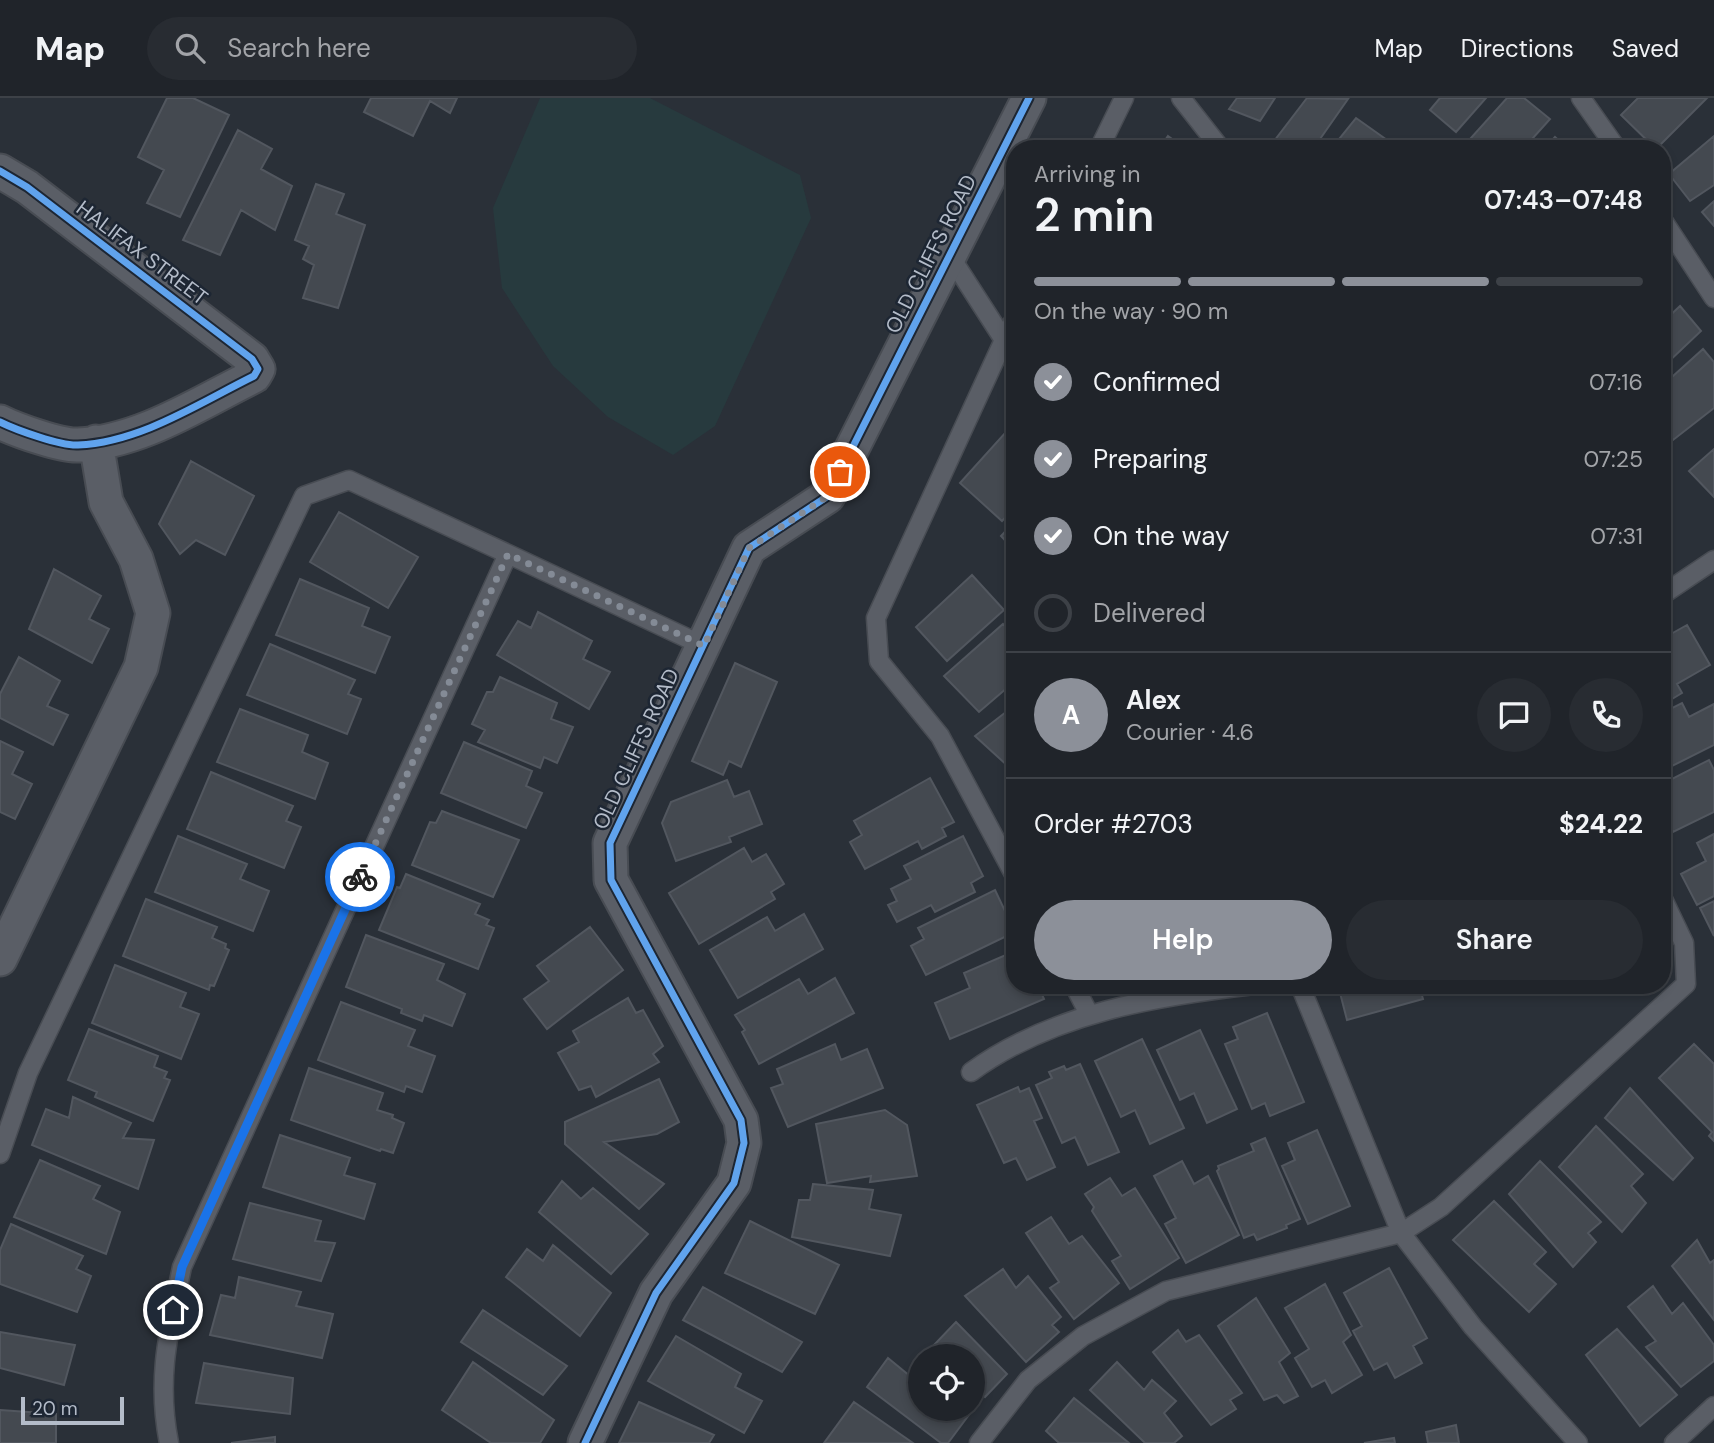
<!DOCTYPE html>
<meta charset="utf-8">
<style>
:root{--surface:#20242a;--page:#282c32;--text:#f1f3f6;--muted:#a2a4a8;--line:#3d4147;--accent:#8c9099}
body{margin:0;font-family:"DM Sans",sans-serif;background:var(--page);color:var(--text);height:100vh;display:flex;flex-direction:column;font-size:26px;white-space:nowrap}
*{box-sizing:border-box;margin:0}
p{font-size:23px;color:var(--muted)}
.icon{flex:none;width:38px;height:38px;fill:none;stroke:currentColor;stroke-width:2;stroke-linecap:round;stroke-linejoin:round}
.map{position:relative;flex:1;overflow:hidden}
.drawer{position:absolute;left:1006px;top:42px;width:665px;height:854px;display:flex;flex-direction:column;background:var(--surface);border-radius:28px;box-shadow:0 4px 10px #0003,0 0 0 2px var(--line)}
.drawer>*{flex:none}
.tools{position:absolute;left:908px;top:1246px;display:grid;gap:14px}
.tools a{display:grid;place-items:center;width:77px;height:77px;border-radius:50%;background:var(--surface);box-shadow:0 4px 10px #0003,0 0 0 2px var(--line);font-size:35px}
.scale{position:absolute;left:21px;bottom:18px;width:103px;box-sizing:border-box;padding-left:7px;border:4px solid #b4bcc9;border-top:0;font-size:19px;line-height:24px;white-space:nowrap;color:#b4bcc9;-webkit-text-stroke:5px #1d2633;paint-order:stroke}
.pin{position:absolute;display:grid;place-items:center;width:60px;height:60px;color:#fff;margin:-30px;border:4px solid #fff;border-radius:50%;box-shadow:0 2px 7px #0007}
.courier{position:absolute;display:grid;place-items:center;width:70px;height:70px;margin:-35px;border:5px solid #1a73e8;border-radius:50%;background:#fff;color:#222;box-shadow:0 2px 9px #0007}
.overview em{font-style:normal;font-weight:600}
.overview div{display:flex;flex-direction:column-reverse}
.overview{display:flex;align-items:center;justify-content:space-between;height:119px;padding:0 28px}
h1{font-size:46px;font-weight:600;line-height:52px}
.bar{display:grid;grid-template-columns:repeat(4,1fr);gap:10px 7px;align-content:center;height:84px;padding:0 28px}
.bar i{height:9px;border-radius:5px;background:var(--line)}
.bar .selected{background:var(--accent)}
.bar p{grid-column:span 4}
.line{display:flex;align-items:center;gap:18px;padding:0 28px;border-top:2px solid var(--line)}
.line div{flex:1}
.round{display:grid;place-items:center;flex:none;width:74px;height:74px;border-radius:37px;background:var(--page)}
ol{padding:0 28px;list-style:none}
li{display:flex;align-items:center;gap:21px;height:77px}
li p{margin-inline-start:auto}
li .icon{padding:7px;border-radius:50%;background:var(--accent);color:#fff;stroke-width:4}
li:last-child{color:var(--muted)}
li i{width:38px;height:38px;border:4px solid var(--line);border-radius:50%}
.action{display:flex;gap:14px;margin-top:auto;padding:14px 28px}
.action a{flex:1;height:80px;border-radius:42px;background:var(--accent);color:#fff;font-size:28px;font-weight:600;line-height:80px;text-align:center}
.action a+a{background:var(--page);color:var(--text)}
header{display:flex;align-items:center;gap:42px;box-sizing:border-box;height:98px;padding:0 35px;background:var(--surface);border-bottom:2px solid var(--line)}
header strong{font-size:33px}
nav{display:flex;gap:38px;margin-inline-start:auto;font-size:24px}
.search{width:490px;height:63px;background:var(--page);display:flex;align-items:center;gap:18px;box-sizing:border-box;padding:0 24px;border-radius:38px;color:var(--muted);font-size:26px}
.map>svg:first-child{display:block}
.green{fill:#273a3e}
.building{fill:#444950;stroke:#52575f;stroke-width:2}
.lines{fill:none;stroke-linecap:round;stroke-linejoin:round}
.service-casing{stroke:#484c53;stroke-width:21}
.minor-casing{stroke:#484c53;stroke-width:37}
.service{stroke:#5a5e66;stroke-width:18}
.minor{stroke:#5a5e66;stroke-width:33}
.cycleway-casing{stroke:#1d2633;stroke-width:11}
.cycleway{stroke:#60a3ed;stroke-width:7}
.done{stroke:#848b96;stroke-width:7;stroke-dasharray:0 12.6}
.route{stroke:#1a73e8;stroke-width:9}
.labels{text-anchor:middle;stroke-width:5;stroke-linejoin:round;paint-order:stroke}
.street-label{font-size:21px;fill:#b4bcc9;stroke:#1d2633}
</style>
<header>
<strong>Map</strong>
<div class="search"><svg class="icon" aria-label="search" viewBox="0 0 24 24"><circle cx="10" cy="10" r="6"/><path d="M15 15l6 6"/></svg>Search here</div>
<nav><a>Map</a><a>Directions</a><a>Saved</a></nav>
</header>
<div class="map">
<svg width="1714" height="1345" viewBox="0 0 1714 1345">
<rect width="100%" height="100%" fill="#2a3038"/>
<!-- green -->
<path class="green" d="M540 0H650L800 77 811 120 715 328 673 357 608 319 553 268 502 190 493 110Z"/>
<!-- building -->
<path class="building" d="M167 0H193L229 17 180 119 147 105 164 72 138 59Z
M371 0H457L450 15 430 3 413 38 364 14Z
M1237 0H1275L1260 23 1229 11Z
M1307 0 1348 1 1313 51H1268Z
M1440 0H1486L1456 34 1430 12Z
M1507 0H1524L1550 21 1523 51H1461Z
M1638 0H1707L1656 51 1621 17Z
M1356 20 1394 47 1391 51H1331Z
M238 32 272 51 261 71 292 88 275 132 241 112 220 157 183 142Z
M1168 38 1186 51H1159Z
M1714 38V87L1690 103 1669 76Z
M1555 39 1568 51H1544Z
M316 86 344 96 336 116 365 127 338 210 303 200 314 167 303 161 309 148 295 142Z
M1714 103V128L1702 114Z
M1680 208 1701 233 1662 270V225Z
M1703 251 1714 264V310L1673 342 1662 331V288Z
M1015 324V409L1002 423 960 385Z
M1714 351V399L1689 373Z
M191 363 254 398 225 457 196 442 180 456 159 426Z
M339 414 418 459 388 510 310 464Z
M1015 423V453L1001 438Z
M54 471 101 498 89 521 109 531 92 565 29 531Z
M972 477 1004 512 947 563 916 529Z
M300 481 369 510 362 528 390 539 375 575 276 537Z
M538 514 592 543 583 561 610 574 589 611 497 557 518 523 531 530Z
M1003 526 1015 539V583L979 614 944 578Z
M1687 527 1710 567 1677 586 1682 595 1662 607V541Z
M270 546 355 582 348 596 361 601 347 636 247 597Z
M19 559 60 583 47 608 68 617 53 647 0 620V596Z
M735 565 777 584 741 669 729 663 723 677 692 663Z
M500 579 557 605 551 621 573 629 557 665 544 659 540 670 478 644 485 632 472 626 487 594H493Z
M1682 605 1689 619 1714 606V647L1662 673V615Z
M1015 607V666L1010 670 975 638Z
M240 611 308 637 302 654 328 665 315 701 217 664Z
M0 643 23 654 12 676 32 686 15 721 0 714Z
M464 644 532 673 526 688 542 695 526 730 441 695Z
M1709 662 1714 672V714L1673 734 1662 714V686Z
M211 674 293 708 286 723 301 729 284 770 187 731Z
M930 680 954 724 942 730 946 738 922 751 918 743 865 771 850 744 862 737 854 723Z
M727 682 734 699 749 693 762 726 729 739 731 744 676 763 662 725 671 704Z
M442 713 519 742 493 799 412 767 430 724 436 725Z
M1714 736V798L1697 807 1681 776 1706 763 1697 745Z
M178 738 247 766 240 781 269 793 253 833 155 794Z
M963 738 983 778 971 785 975 794 935 814 931 807 897 824 888 807 897 803 891 791 911 781 904 768Z
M744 750 752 764 766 756 784 786 771 794 775 801 699 846 669 795Z
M406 776 480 806 475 816 489 822 486 827 494 830 478 871 379 832 397 789 400 790Z
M995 792 1015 834 926 877 911 848 924 841 918 830Z
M146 801 217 829 212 840 226 846 225 850 229 852 214 888 210 887 209 892 123 858Z
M1714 803V838L1700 810Z
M804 816 823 851 738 900 710 852 767 819 775 833Z
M590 829 623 872 547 931 524 901 549 883 537 868Z
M366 837 444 866 437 882 465 896 452 928 424 917 422 923 401 915 402 911 346 889Z
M1015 853V887H1038L1044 901 950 941 935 905 970 890 964 875Z
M115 867 186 895 180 909 199 916 181 961 92 925Z
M835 880 854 915 759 966 742 934 745 932 735 917 799 881 808 896Z
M1338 887H1419L1423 901 1347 922Z
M628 900 636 915 643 912 663 948 653 956 659 964 596 999 591 988 579 992 558 955 579 944 573 933Z
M341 904 415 932 408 948 435 958 422 994 406 988 404 994 318 962Z
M1267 915 1304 1004 1270 1018 1265 1005 1252 1011 1225 946 1238 941 1233 929Z
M89 931 158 958 154 969 167 974 164 980 170 982 153 1023 95 999 97 994 68 982Z
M1200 932 1237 1011 1207 1025 1194 995 1180 1002 1157 952Z
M1142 941 1184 1030 1150 1046 1135 1012 1121 1019 1095 963Z
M835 946 841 962 867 951 883 990 788 1029 771 990 783 986 777 971Z
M1694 946 1714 966V1043L1709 1038 1712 1034 1659 980Z
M1080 966 1119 1054 1088 1067 1075 1039 1062 1045 1036 987 1052 980 1049 974 1064 968 1066 972Z
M309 970 383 995 377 1012 393 1017 392 1020 404 1025 393 1055 381 1051 380 1053 291 1022Z
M659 981 679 1024 657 1036 604 1044 664 1086 639 1111 565 1046V1024Z
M1018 989 1020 994 1029 990 1042 1020 1034 1023 1055 1069 1027 1082 1016 1060 1004 1065 977 1007Z
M1630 990 1693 1060 1673 1082 1605 1020Z
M73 999 131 1025 123 1040 154 1042 138 1091 32 1047 46 1011 69 1020Z
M885 1012 907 1027 917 1078 870 1084 871 1078 827 1085 816 1026Z
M1596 1028 1643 1076 1631 1088 1646 1105 1622 1134 1559 1069Z
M1317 1032 1350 1108 1308 1126 1282 1068 1295 1062 1288 1045Z
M280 1037 350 1060 344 1077 375 1086 364 1121 263 1089Z
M1265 1040 1300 1121 1286 1127 1287 1130 1257 1142 1254 1136 1244 1140 1217 1073 1219 1071 1218 1068 1254 1053 1251 1046Z
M40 1062 100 1088 93 1101 120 1114 106 1156 14 1119Z
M1182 1063 1194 1086 1208 1078 1239 1137 1186 1165 1165 1126 1176 1120 1154 1078Z
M1540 1063 1601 1124 1588 1135 1596 1144 1573 1169 1509 1096Z
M1110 1080 1122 1098 1135 1090 1179 1160 1130 1191 1112 1163 1121 1158 1092 1113 1094 1109 1085 1096Z
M562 1083 581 1101 593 1090 648 1136 611 1176 539 1114Z
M813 1086 873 1092 869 1111 901 1117 890 1158 792 1139 799 1102H810Z
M1494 1103 1546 1154 1534 1166 1556 1186 1529 1214 1453 1142Z
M250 1105 321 1123 315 1143 335 1145 321 1183 233 1161Z
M1051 1119 1069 1146 1082 1138 1119 1185 1074 1221 1050 1190 1059 1184 1026 1135Z
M750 1123 839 1167 815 1216 725 1175Z
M11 1126 83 1158 76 1171 91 1178 77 1214 0 1186V1152Z
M1697 1142 1710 1165 1714 1162V1222L1672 1168Z
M553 1147 611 1195 580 1238 506 1179 527 1151 543 1163Z
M1389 1170 1427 1240 1413 1248 1422 1265 1395 1280 1387 1265 1374 1272 1353 1233 1362 1228 1344 1195Z
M1003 1171 1016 1190 1028 1178 1061 1219 1052 1227 1059 1234 1026 1264 965 1198Z
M239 1179 301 1194 296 1208 333 1216 322 1260 210 1237 221 1197 235 1200Z
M1325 1186 1351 1237 1343 1244 1362 1277 1332 1295 1325 1282 1312 1289 1295 1260 1309 1251 1285 1210Z
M1653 1188 1672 1216 1683 1205 1714 1247V1263L1681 1289 1646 1249 1656 1243 1628 1209Z
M703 1189 802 1244 782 1274 683 1222Z
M1256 1200 1290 1255 1279 1264 1298 1298 1284 1305 1277 1297 1264 1302 1218 1228Z
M483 1212 567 1268 543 1297 461 1244Z
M956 1224 1007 1276 985 1299 973 1287V1258H945L934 1247Z
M1617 1231 1677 1297 1640 1328 1586 1257Z
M1178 1232 1186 1244 1199 1237 1242 1295 1230 1302 1236 1311 1211 1327 1153 1254Z
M0 1234 75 1247 64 1287 0 1270Z
M676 1238 741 1276 735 1289 762 1303 744 1335 648 1283Z
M888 1260 916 1283 920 1277V1311L974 1310 948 1345H941L867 1289Z
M473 1264 554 1322 540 1345H491L442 1312Z
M1117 1264 1144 1292 1152 1282 1176 1303 1164 1315 1182 1338 1174 1345H1145L1090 1292Z
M204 1265 293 1280 290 1316 196 1305Z
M1074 1300 1129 1345H1059L1046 1333Z
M639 1304 714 1337 709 1345H619Z
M854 1304 913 1345H824Z
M0 1312 56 1316V1345H0Z
M1456 1327 1459 1345H1428L1426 1334Z
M275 1339V1345H231Z
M1394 1340 1395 1345H1364Z"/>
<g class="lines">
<!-- service casing -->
<g class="service-casing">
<path id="service" d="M1181 0 1221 51
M1581 0 1617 51
M1099 51 1124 0
M1662 121 1714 200
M950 158 1004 242 876 520 879 563 940 638 1015 778
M1015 220 1004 242 1015 256
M508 456 704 548
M1662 497 1714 462
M1074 887 1089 916
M1300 887 1401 1135 1473 1229 1578 1345
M971 974C1052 915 1157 898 1254 887
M0 1056 28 975 304 398 349 382 508 456 182 1169C169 1232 156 1280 169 1345
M979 1345 1028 1282 1083 1238 1166 1193 1401 1135 1441 1109 1686 886 1684 845 1662 799
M1674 1345 1714 1308"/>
</g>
<!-- minor casing -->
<g class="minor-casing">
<path id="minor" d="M0 73 27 89 252 261 258 271 254 278C199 305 141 344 78 347 61 348 16 332 0 324
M0 861 141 569 153 515 136 461 106 404 96 344
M585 1345 656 1195 734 1085 744 1045 741 1022 611 782 610 745 749 450 828 398 1029 0"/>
</g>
<!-- service -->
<use href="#service" class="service"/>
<!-- minor -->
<use href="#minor" class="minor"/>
<!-- cycleway casing -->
<g class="cycleway-casing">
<path id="cycleway" d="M0 73 27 89 252 261 258 271 254 278C199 305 141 344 78 347 61 348 16 332 0 324
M585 1345 656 1195 734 1085 744 1045 741 1022 611 782 610 745 749 450 828 398 1029 0"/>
</g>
<!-- cycleway -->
<use href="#cycleway" class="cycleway"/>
</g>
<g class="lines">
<!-- done -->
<path class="done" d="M360 779 508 456 704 548 749 450 828 398 840 374"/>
<!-- route -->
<path class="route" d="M173 1212 182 1169 360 779"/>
</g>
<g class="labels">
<!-- street labels -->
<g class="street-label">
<text transform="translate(142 155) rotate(37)" y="7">HALIFAX STREET</text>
<text transform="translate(931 156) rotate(-63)" y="7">OLD CLIFFS ROAD</text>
<text transform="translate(636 651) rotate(-65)" y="7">OLD CLIFFS ROAD</text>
</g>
</g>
</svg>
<div class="tools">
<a><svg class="icon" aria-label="locate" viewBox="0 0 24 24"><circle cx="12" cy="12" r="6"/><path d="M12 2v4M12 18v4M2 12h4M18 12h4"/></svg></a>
</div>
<div class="scale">20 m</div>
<div class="pin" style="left:840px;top:374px;background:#ea580c"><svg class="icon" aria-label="bag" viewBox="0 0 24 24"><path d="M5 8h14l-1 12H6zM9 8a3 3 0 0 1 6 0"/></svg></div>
<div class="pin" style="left:173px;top:1212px;background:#1f2937"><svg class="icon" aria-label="home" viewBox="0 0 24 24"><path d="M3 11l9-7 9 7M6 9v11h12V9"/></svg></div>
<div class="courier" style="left:360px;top:779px"><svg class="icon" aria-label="bike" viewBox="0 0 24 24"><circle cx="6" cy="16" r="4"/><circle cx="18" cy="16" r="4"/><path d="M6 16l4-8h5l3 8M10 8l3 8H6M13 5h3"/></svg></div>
<section class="drawer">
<div class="overview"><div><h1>2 min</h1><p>Arriving in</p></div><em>07:43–07:48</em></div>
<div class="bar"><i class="selected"></i><i class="selected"></i><i class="selected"></i><i></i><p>On the way · 90 m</p></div>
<ol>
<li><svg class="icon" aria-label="check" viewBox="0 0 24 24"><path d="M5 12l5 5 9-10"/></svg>Confirmed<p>07:16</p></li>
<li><svg class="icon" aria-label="check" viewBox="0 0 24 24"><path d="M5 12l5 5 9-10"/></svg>Preparing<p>07:25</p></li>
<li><svg class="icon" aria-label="check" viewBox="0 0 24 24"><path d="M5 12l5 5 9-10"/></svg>On the way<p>07:31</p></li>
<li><i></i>Delivered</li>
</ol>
<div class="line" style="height:126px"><b class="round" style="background:var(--accent);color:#fff">A</b><div><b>Alex</b><p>Courier · 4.6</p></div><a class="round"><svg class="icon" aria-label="chat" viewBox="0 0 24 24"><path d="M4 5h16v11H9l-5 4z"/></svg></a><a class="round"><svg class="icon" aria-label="phone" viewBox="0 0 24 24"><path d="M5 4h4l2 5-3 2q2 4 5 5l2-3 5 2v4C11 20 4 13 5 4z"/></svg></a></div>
<div class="line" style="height:91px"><div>Order #2703</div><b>$24.22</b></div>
<div class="action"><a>Help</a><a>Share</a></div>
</section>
</div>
